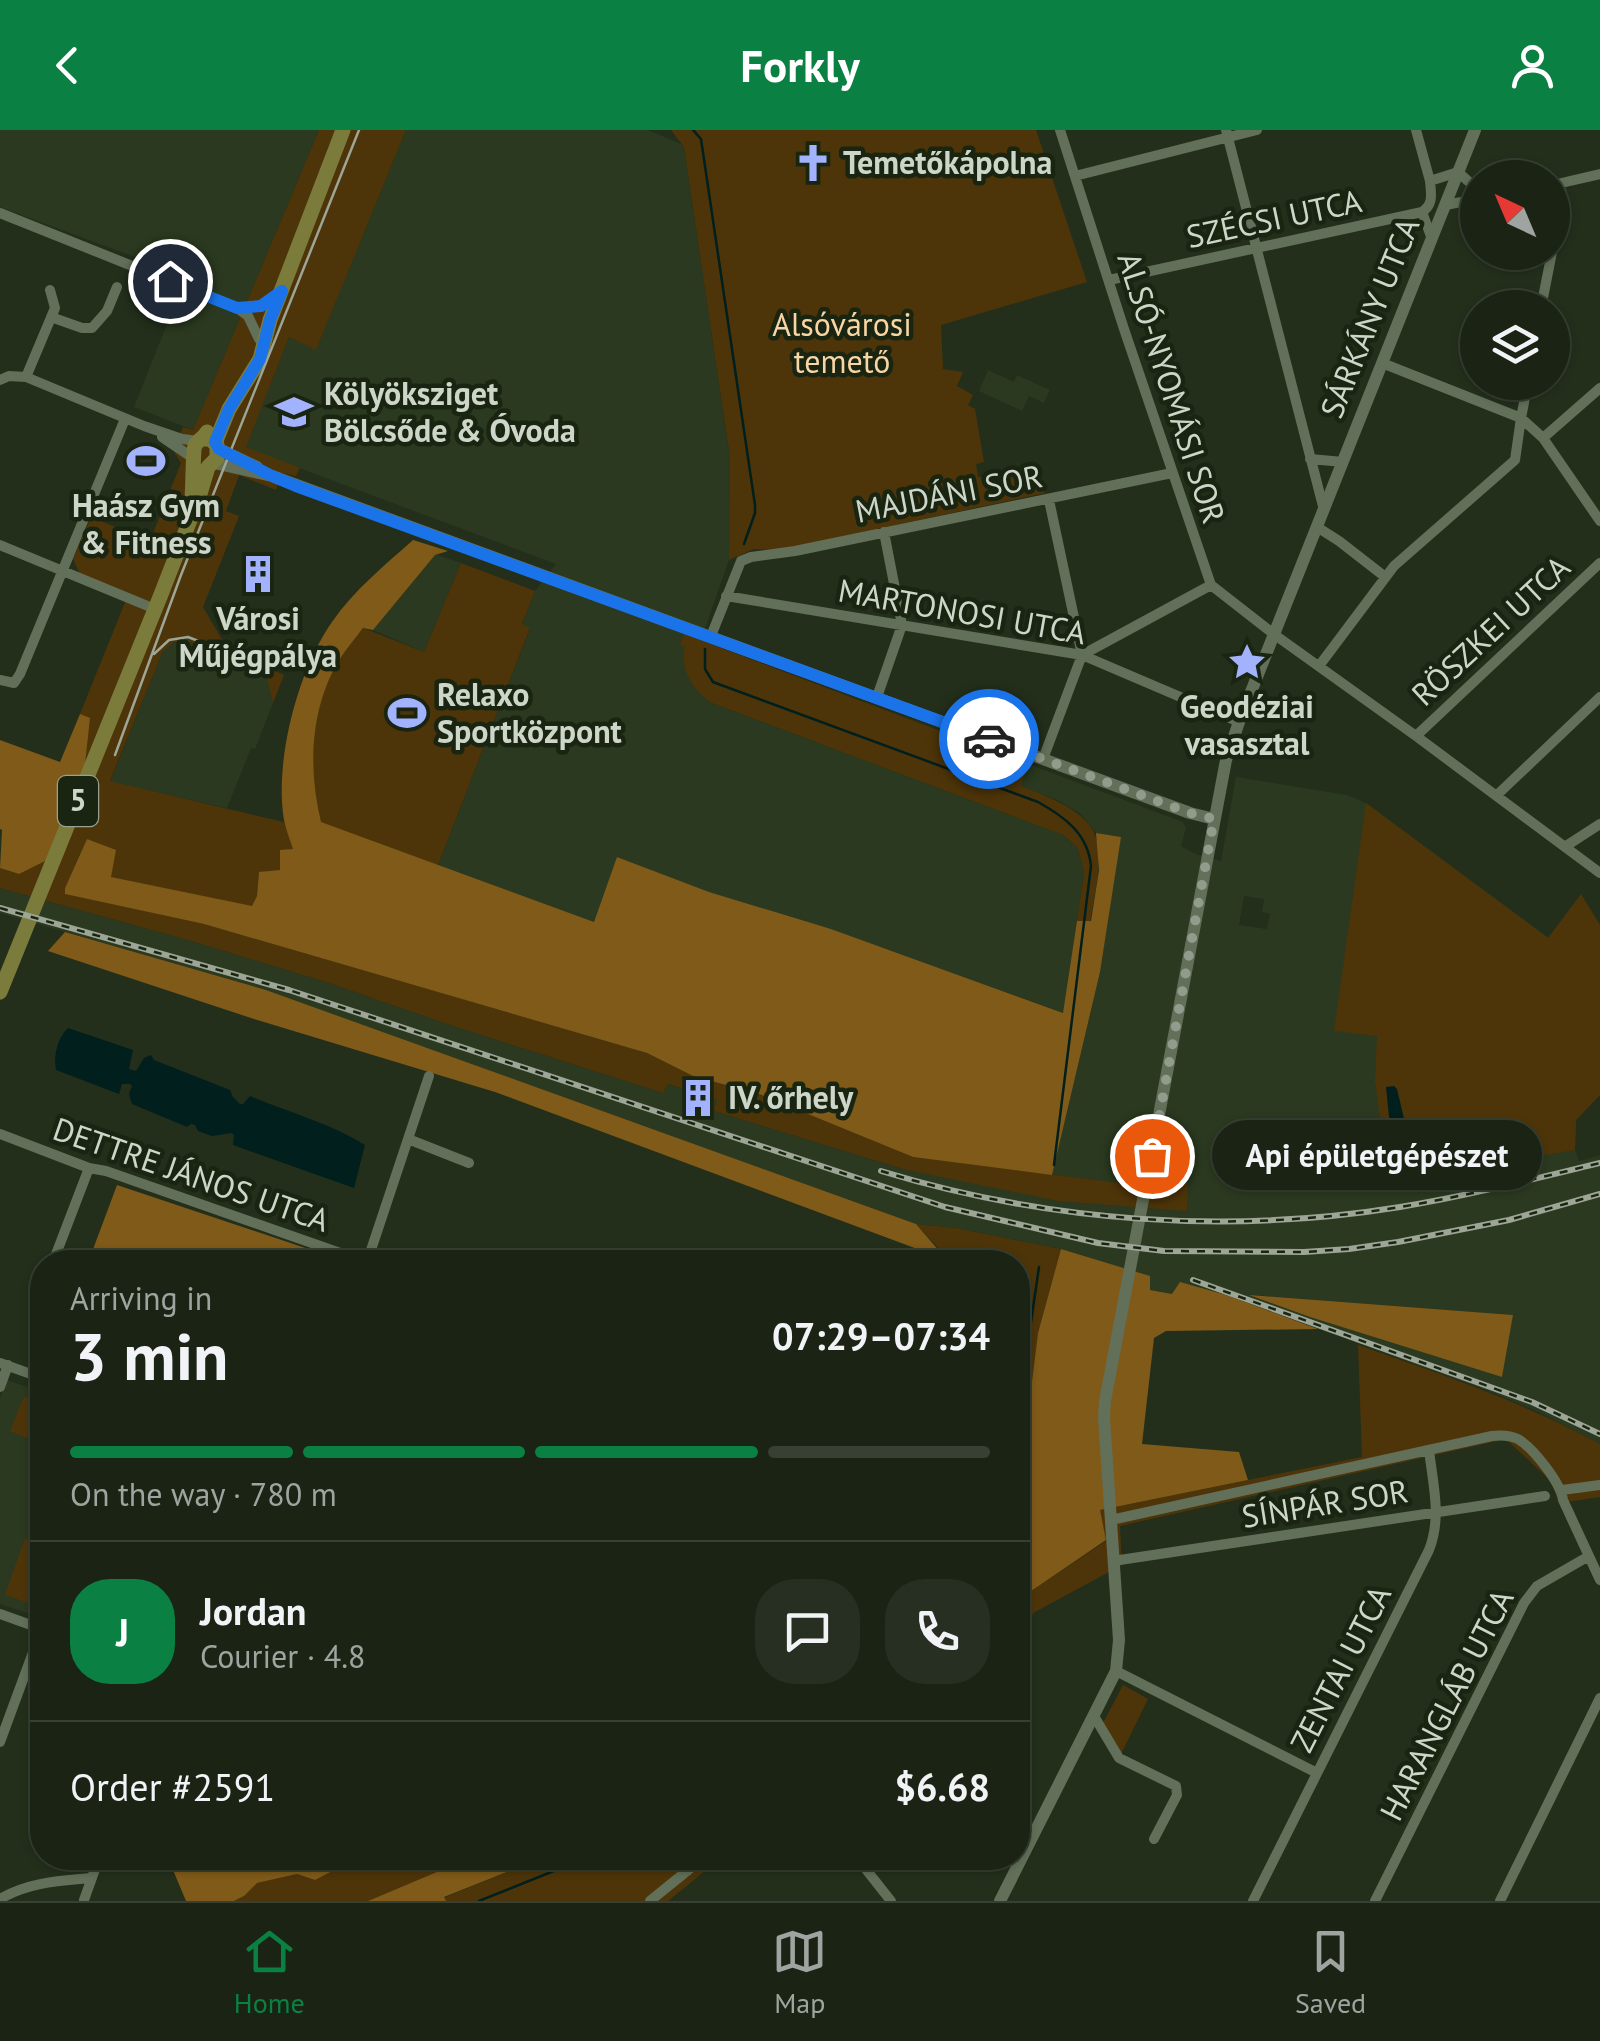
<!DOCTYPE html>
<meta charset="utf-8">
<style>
:root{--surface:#1a2314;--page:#272f22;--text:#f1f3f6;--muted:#9fa4a0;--line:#384034;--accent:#0b8043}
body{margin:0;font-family:"PT Sans",sans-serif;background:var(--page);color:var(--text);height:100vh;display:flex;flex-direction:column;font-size:38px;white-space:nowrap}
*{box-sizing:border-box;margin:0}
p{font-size:32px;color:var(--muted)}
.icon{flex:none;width:55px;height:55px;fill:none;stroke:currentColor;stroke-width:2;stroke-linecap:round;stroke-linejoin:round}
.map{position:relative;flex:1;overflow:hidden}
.sheet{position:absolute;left:30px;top:1120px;width:1000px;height:620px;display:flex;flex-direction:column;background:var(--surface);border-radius:40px;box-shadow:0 2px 8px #0004,0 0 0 2px var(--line)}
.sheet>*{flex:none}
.needle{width:65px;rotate:316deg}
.buttons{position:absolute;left:1460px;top:30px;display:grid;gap:20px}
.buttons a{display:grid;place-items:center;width:110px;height:110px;border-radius:50%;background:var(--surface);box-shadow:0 2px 8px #0004,0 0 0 2px var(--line);font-size:50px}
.pin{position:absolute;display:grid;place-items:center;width:85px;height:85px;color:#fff;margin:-42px;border:5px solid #fff;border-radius:50%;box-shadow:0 2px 10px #0007}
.courier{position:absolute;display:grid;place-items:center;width:100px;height:100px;margin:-50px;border:8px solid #1a73e8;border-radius:50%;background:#fff;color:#222;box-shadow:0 2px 12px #0007}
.bubble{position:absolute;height:70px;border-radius:35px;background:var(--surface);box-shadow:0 2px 8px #0004,0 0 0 2px var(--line);font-size:32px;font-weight:600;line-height:70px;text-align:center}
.summary em{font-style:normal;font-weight:600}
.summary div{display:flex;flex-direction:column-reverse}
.summary{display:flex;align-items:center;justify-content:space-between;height:170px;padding:0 40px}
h1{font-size:65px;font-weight:600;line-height:75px}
.bar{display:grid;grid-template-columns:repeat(4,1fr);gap:15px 10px;align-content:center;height:120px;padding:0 40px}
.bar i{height:12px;border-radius:8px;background:var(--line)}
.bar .on{background:var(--accent)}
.bar p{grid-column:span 4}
.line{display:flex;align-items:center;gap:25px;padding:0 40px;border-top:2px solid var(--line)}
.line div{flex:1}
.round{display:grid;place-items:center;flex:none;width:105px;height:105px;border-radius:40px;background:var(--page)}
header{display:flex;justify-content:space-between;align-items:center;height:130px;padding:0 40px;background:var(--accent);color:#fff;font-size:45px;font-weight:600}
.menu{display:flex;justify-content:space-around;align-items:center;height:140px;border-top:2px solid var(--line);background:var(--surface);font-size:28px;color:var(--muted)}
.menu a{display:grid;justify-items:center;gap:5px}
.menu .on{color:var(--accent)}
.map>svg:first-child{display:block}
.built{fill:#2a391f;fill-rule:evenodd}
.green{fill:#4e3509}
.forest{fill:#805a18}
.water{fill:#001f1d}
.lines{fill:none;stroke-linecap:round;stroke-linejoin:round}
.stream{stroke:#001f1d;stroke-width:2.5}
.minor{stroke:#627059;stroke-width:10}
.tertiary{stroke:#627059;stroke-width:12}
.primary{stroke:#7b7b3c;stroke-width:15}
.tram{stroke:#9ca596;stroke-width:2.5}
.rail-casing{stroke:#9ca596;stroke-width:6}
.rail{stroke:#1a2511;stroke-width:2.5;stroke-dasharray:8;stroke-linecap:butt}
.done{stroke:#929c8c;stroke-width:10;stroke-dasharray:0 18}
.route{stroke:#1a73e8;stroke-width:12}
.labels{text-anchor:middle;stroke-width:9;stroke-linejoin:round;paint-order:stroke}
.shield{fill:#1a2511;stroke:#98a192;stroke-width:2.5}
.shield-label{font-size:30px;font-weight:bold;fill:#ced6c9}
.poi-label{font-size:32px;font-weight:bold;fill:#ced6c9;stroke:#1a2511;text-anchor:start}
.street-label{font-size:32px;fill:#ced6c9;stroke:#1a2511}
.park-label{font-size:32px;fill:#f8d5a5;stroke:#1a2511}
</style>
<header><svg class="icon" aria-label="back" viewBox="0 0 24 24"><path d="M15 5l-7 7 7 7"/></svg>Forkly<svg class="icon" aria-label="person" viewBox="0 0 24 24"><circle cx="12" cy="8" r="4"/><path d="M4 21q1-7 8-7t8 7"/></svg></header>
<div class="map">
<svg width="1600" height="1771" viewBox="0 0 1600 1771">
<rect width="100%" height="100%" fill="#232f1b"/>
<!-- built -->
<path class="built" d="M0 0H319L193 300 134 277 186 146 0 77Z
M406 0H648L681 14 684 17 730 329 729 430 701 510 685 504 680 515 685 516 712 573 1063 705 1078 718 1084 743 1064 883 831 799 709 763 618 727 594 792 438 735 530 499 522 495 535 461 556 434 245 318 289 207 316 219Z
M988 240 1014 252 1017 245 1050 260 1044 273 1029 266 1022 281 979 261Z
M435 424 461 433 424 522 373 500Z
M183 510 265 541 273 573 255 619 251 618 227 678 110 652 163 521 170 514Z
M1028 634 1183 692 1186 698 1181 716 1195 724 1221 731 1236 647 1347 665 1366 673 1549 808 1600 965 1576 990 1575 1019 1579 1031 1600 1025V1314L1536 1281 1491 1262 1226 1165 1172 1164 1150 1160 1149 1146 1061 1119 956 1098 916 1094 266 860 0 783V758L188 810 326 852 447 894 663 963 667 954 718 970 714 981 903 1039 1187 1080V1053L1130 1054 1052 1045 1100 842 1120 707 1096 703 1081 684 1057 670 1020 656ZM1244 766 1264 769 1262 782 1270 784 1267 799 1239 795ZM1255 1165 1513 1185 1501 1246 1310 1187Z
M7 1250 42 1262V1469L36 1486 0 1474V1268Z"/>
<!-- green -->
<path class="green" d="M319 0H406L316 220 289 207 246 317 300 338 296 346 282 343 276 360 239 345 226 381 239 386 203 477 227 518 276 537 275 541 284 545 273 573 265 541 190 512H174L163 521 110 651 284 692 294 720 280 740 259 743 257 766 252 777 110 747 87 709 65 758 66 764 204 794 647 923 693 946 759 964 913 1027 1129 1054 1188 1053 1187 1081 1058 1071 903 1039 714 981 717 970 668 954 663 963 447 894 326 852 188 810 0 758V738L19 744 90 589 80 584 128 465 80 444 73 429 91 387 150 411 181 333 173 320 183 297 193 300Z
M671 0H1036L1087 152 941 195 943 239 963 242 957 256 973 265 968 275 975 279 984 332 976 334 978 347 1016 343 1039 352 1045 363 779 420 754 419 729 430 730 328 684 17Z
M461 433 535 461 522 494 530 498 438 735 320 692C309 635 308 581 339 530 346 519 355 508 363 498L424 522Z
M684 504 1028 634 1021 656C1109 690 1106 703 1090 792L1077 791 1084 743 1078 718 1063 705 712 573C693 561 679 538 685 517L680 515Z
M1366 673 1548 808 1581 764 1600 795V965L1576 990 1575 1020 1388 1051 1375 950 1377 906 1334 901Z
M916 1094 956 1098 1061 1119 1038 1203 1018 1363V1205L1024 1162 1022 1148 1018 1147V1132H951Z
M1358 1215C1441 1244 1523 1272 1600 1314V1367L1559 1373 1550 1350 1506 1309 1120 1396 1122 1435 1033 1483 1018 1533V1470L1106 1411 1099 1380 1362 1327Z
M24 1266 40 1273 27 1308 10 1301Z
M25 1408 42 1415V1452L34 1475 5 1465Z
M1123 1555 1148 1569 1121 1624 1103 1593Z
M358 1728H470L368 1771H234L244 1766 257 1753 297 1744 315 1750Z
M542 1728H721L668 1771H446L443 1768Z"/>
<!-- forest -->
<path class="forest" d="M413 410 448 421 435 425 373 500 363 498C355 509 346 519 339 530 310 579 308 638 321 692L594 792 617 727 709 762 831 799 1063 883 1077 791H1091L1099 740 1096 703 1121 707 1100 842 1052 1045 913 1027 759 964 693 946 647 923 204 794 65 764V758L87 709 116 720 111 747 252 776 257 766 259 742 280 740V720L293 719C290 710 286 700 284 690 274 631 298 540 332 492 354 460 385 435 413 410Z
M80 584 90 588 85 634 47 730 19 744 0 738 2 700 0 699V610L60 632Z
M65 802 266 860 916 1094 947 1130 495 962 254 889 48 821Z
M117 1055 347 1132H125L92 1122Z
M1061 1119 1150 1146V1160L1172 1164 1180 1152 1226 1165 1318 1199 1166 1201 1154 1208 1142 1314 1239 1322 1248 1350 1100 1380 1106 1410 1018 1470V1363L1038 1203Z
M1249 1165 1513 1185 1502 1247 1310 1187Z
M236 1728H358L315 1750 297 1744 257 1753 244 1766 234 1771H186L173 1740Z
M470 1728H542L444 1767 446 1771H368Z"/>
<!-- water -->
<path class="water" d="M68 898 133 920 129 939 136 941 144 928 151 925 154 930 230 960 233 967 240 974H243L250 966C288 982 330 993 365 1015L354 1058 233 1015 234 1005 231 1003 212 1006 198 1001 195 995 191 994 187 997 132 974 129 964 132 956 130 954H122L119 964 56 940C53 925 58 907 68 898Z
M1394 956 1397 959 1406 997 1417 1021 1418 1030 1414 1036C1389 1023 1389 983 1386 957Z"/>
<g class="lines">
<!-- stream -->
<path class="stream" d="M693 0 701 9 755 375V383L744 414
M705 519V539L713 552 1038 672C1065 687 1088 704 1091 736L1054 1035
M1018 1281 1039 1137
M479 1771 586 1728"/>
<!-- minor -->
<path class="minor" d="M1060 0 1124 199 1211 455 1275 505 1416 606 1600 743
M1226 0 1324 380
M1416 0 1430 51 1458 42 1478 60
M1075 46 1257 0
M1557 54 1600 44
M1445 75 1478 69
M1422 82C1434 74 1431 64 1430 51
M0 83 237 178 248 186 259 209
M1552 117 1562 63 1559 54
M1109 150 1422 82 1432 109
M238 178 261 176 277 165
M1541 178 1552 122
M51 187 82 198H92L107 181 117 157
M1382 233 1521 288 1528 252
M26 247 55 178 50 160
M0 250 9 246 26 247 144 296 182 309 199 311
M162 307 193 328
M1543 308 1600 391
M1310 329 1343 332
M1317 397 1339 411 1384 446
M0 415 155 479
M726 466 1082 525 1239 592
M711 506 741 431 751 427 795 421 1172 343
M1082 525 1211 455
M1319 536 1394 436 1515 330 1521 288 1543 308 1600 258
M0 550 14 553 20 544 125 289
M877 567 902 495 884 402
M1416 606 1600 433
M1043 629 1082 525 1049 370
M1497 665 1600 567
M1566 716 1600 694
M0 1004 89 1038 106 1041 366 1132
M408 1009 469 1033
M53 1132 89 1038
M367 1132 429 946
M0 1233 42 1248
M0 1257 8 1235
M1562 1360 1600 1355
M1111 1390 1492 1306C1501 1305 1509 1305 1518 1309 1533 1318 1561 1353 1563 1370L1600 1450
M1113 1431 1545 1366
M0 1484 42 1499
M1116 1541 1317 1643
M1094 1586 1119 1628 1176 1656 1177 1665 1154 1709
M0 1612 42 1498
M857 1728 891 1771
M0 1769C29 1752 59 1751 92 1748
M84 1770 99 1728
M650 1771 703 1728
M1253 1771 1429 1420C1442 1387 1433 1355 1429 1320
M1375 1771 1524 1473 1537 1456 1589 1426
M1500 1771 1600 1568"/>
<!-- tertiary -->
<path class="tertiary" d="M219 319 257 337
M214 333 272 346 1190 683 1214 689
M1000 1771 1116 1541 1119 1510 1104 1288 1105 1271 1226 630 1239 592 1475 0"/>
<!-- primary -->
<path class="primary" d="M215 313 229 279 260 229 270 190 343 0
M192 367C193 359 193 317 195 315 199 310 204 307 207 302
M0 862 160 467 199 367 208 337 217 328V315L210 309H203"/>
<!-- tram -->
<path class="tram" d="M154 524 169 510 188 507 271 539
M115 625 181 445 359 0"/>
<!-- rail casing -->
<g class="rail-casing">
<path id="rail" d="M0 778 289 860 945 1077 1098 1113 1164 1121 1304 1122 1349 1119 1398 1112 1509 1090 1600 1064
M881 1041C1048 1092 1227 1105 1400 1077 1467 1066 1534 1049 1600 1033
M1193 1150 1532 1272 1600 1304"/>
</g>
<!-- rail -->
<use href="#rail" class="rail"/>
</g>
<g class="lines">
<!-- done -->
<path class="done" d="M989 609 1190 683 1214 689 1152 1026"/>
<!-- route -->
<path class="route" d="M170 151 237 178 261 176 282 161 270 190 260 229 229 279 215 312 219 319 272 346 296 356 989 609"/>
</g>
<!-- icons -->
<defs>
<g id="church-bare" transform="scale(3)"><path d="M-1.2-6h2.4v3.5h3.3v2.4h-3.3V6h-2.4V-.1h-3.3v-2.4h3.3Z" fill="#a3b2fd" stroke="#1a2511" stroke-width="2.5" paint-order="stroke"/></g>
<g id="school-bare" transform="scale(3)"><path d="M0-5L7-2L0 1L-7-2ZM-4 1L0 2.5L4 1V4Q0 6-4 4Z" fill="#a3b2fd" stroke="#1a2511" stroke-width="2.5" paint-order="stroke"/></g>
<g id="stadium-bare" transform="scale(3)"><path d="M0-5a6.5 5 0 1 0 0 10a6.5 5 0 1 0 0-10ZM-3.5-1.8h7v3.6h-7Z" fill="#a3b2fd" stroke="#1a2511" stroke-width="2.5" paint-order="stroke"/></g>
<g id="building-bare" transform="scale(3)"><path d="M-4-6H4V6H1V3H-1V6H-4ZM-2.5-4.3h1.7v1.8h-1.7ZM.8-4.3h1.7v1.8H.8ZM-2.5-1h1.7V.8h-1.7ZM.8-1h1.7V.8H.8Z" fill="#a3b2fd" stroke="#1a2511" stroke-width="2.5" paint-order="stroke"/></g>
<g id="sight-bare" transform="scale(3)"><path d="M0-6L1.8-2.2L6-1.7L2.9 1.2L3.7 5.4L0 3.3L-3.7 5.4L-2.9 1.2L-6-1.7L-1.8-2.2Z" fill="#a3b2fd" stroke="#1a2511" stroke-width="2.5" paint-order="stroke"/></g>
</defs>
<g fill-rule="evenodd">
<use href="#church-bare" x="813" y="33"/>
<use href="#school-bare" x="294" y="282"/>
<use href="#stadium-bare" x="146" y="331"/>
<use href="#building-bare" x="258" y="444"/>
<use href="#sight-bare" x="1247" y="532"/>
<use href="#stadium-bare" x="407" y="583"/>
<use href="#building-bare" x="698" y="968"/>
</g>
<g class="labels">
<!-- shield labels -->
<rect class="shield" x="58" y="646" width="40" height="50" rx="8"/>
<g class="shield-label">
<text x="78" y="681">5</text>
</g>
<!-- poi labels -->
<g class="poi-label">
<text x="843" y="44">Temetőkápolna</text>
<text x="324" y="275">Kölyöksziget<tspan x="324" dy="37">Bölcsőde &amp; Óvoda</tspan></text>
<text x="146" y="387" text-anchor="middle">Haász Gym<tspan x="146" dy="37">&amp; Fitness</tspan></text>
<text x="258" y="500" text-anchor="middle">Városi<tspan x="258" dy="37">Műjégpálya</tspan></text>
<text x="437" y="576">Relaxo<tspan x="437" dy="37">Sportközpont</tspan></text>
<text x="1247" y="588" text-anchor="middle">Geodéziai<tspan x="1247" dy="37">vasasztal</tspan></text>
<text x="728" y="979">IV. őrhely</text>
</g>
<!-- street labels -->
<g class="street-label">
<text transform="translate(1274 89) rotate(-12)" y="11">SZÉCSI UTCA</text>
<text transform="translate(1370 188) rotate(-68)" y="11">SÁRKÁNY UTCA</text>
<text transform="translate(1171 258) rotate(72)" y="11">ALSÓ-NYOMÁSI SOR</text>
<text transform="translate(949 364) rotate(-11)" y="11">MAJDÁNI SOR</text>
<text transform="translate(962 482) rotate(10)" y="11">MARTONOSI UTCA</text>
<text transform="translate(1491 501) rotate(-43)" y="11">RÖSZKEI UTCA</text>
<text transform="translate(191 1045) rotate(19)" y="11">DETTRE JÁNOS UTCA</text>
<text transform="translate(1325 1374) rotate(-9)" y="11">SÍNPÁR SOR</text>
<text transform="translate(1341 1539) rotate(-63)" y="11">ZENTAI UTCA</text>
<text transform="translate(1447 1575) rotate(-63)" y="11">HARANGLÁB UTCA</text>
</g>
<!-- park labels -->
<g class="park-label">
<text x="842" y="206">Alsóvárosi<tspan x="842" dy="37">temető</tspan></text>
</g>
</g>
</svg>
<div class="buttons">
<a><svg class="needle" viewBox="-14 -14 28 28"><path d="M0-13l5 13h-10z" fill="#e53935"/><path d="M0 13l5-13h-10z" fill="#9fa4a0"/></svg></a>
<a><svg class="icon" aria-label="layers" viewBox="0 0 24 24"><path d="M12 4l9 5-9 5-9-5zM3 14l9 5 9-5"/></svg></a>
</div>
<div class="pin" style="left:1152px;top:1026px;background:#ea580c"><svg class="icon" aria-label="bag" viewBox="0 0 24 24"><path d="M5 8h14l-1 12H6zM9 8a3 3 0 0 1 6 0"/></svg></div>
<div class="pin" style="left:170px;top:151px;background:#1f2937"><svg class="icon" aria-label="home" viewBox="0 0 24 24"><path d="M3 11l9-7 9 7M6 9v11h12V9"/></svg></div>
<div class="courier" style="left:989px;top:609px"><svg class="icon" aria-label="car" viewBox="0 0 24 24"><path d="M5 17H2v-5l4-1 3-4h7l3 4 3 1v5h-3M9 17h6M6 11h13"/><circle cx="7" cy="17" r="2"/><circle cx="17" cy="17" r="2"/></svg></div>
<div class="bubble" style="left:1212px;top:990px;width:330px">Api épületgépészet</div>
<section class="sheet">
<div class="summary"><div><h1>3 min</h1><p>Arriving in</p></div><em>07:29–07:34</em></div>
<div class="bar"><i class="on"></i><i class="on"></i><i class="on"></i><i></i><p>On the way · 780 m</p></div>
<div class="line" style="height:180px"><b class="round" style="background:var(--accent);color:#fff">J</b><div><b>Jordan</b><p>Courier · 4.8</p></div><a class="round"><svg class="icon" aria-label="chat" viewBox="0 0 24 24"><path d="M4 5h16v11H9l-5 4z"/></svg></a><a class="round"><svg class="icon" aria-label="phone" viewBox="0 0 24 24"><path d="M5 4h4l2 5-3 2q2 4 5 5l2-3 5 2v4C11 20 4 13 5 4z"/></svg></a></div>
<div class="line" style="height:130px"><div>Order #2591</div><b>$6.68</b></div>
</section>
</div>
<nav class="menu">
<a class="on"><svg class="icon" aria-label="home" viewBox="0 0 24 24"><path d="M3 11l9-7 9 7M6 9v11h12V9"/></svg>Home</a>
<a><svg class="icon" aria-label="map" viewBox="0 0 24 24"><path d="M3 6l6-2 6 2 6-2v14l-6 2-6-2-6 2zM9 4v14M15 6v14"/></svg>Map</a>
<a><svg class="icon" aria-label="saved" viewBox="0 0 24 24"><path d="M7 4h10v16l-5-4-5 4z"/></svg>Saved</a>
</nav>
